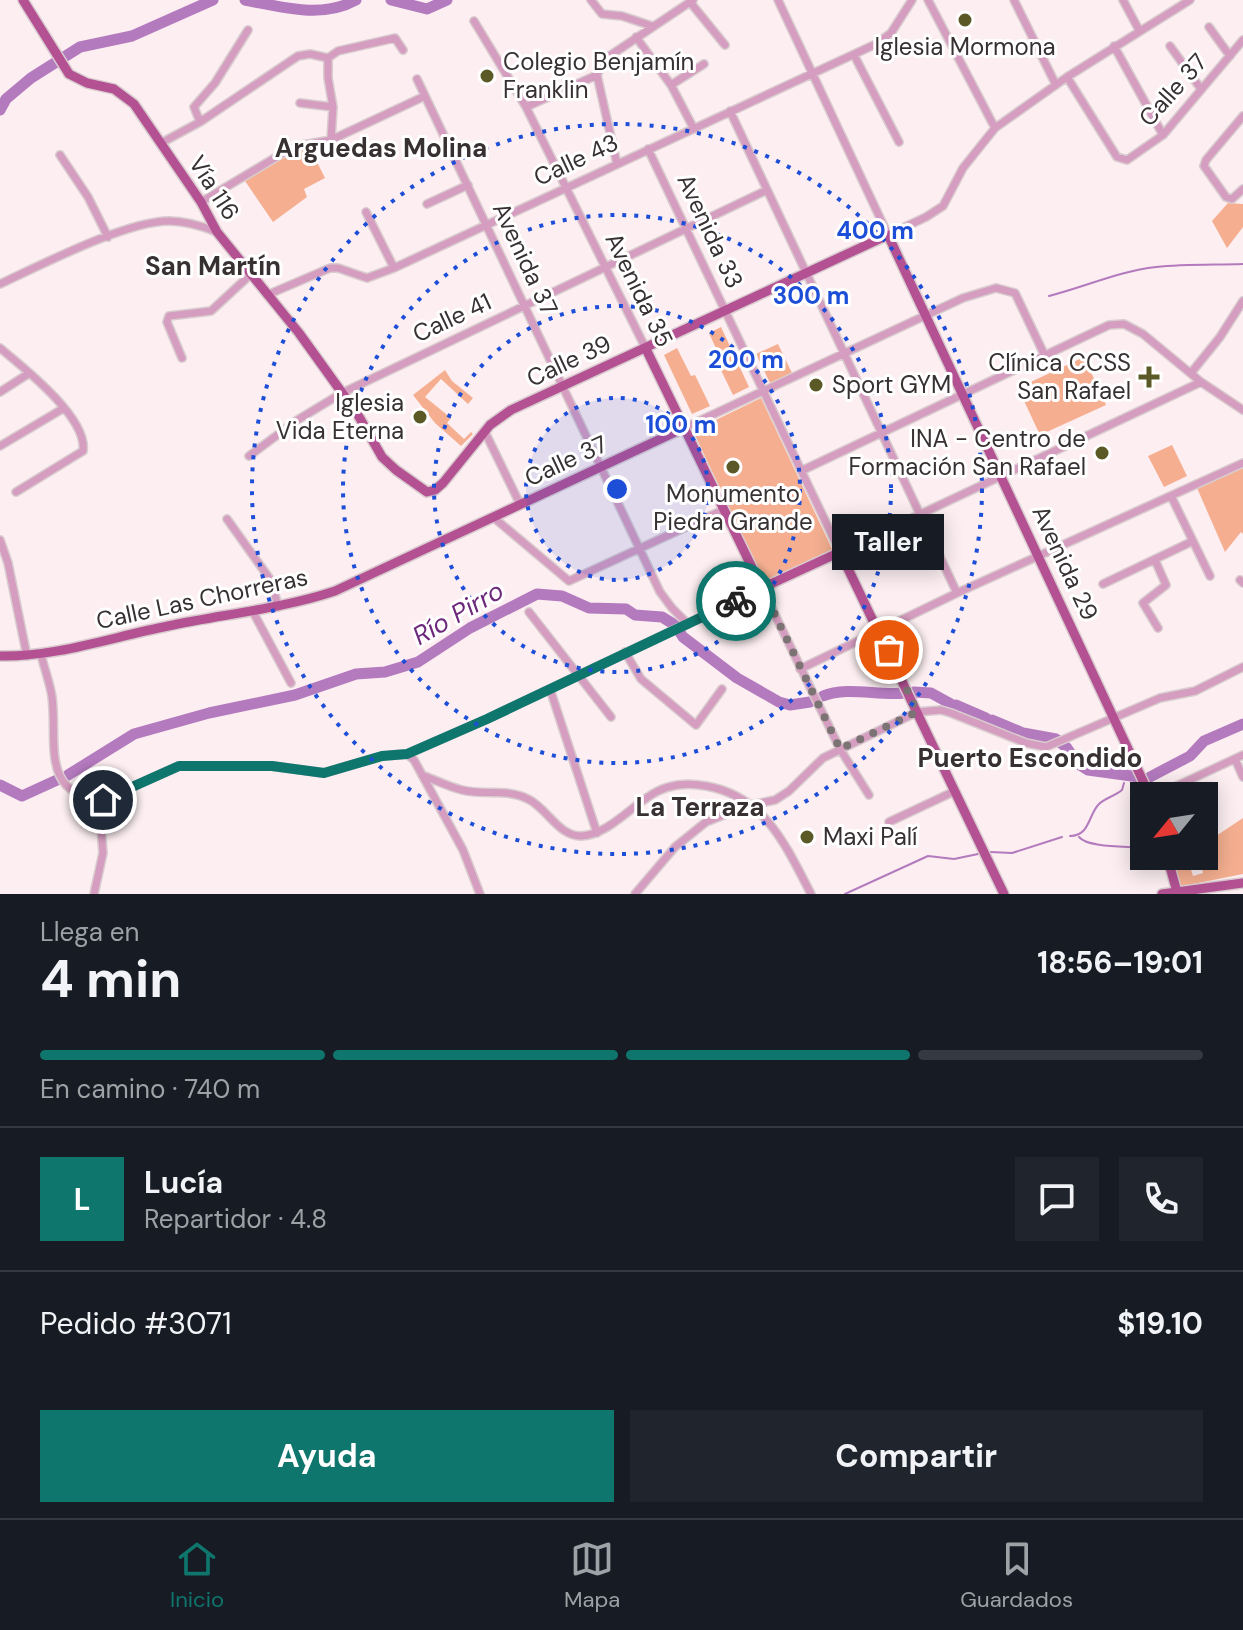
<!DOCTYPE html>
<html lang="es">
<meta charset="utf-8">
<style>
:root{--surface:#171b24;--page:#20242c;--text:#f1f3f6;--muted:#9ea1a6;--line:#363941;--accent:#0f766e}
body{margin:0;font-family:"DM Sans",sans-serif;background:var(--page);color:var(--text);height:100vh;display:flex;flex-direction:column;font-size:30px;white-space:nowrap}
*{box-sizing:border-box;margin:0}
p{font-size:26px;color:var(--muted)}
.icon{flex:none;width:44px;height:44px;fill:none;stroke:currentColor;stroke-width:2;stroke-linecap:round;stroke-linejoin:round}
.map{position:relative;height:894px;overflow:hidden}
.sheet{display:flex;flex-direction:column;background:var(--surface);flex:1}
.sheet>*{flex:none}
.needle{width:52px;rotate:240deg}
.buttons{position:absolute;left:1130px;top:782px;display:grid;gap:16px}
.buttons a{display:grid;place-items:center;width:88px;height:88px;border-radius:0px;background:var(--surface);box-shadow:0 4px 20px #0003;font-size:40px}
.pin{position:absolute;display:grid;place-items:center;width:68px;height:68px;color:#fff;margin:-34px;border:4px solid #fff;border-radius:50%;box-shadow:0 2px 8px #0007}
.courier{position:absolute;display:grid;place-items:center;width:80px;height:80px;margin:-40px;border:6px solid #0f766e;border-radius:50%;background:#fff;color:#222;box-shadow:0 2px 10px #0007}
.bubble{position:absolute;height:56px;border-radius:0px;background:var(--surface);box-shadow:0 4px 20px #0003;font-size:26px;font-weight:700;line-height:56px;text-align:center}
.summary em{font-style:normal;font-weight:700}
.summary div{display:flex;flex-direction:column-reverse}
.summary{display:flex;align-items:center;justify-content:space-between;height:136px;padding:0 40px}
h1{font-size:52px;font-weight:700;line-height:60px}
.bar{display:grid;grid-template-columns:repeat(4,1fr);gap:12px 8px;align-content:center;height:96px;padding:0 40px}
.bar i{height:10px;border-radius:6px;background:var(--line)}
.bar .active{background:var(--accent)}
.bar p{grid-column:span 4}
.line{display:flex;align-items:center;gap:20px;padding:0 40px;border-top:2px solid var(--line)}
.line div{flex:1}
.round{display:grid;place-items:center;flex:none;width:84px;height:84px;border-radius:0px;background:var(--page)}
.button{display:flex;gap:16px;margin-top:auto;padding:16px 40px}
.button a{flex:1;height:92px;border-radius:0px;background:var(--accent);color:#fff;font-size:32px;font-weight:700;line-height:92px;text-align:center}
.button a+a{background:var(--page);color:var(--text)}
.menu{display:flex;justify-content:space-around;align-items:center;height:112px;border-top:2px solid var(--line);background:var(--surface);font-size:22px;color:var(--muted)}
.menu a{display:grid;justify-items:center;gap:4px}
.menu .active{color:var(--accent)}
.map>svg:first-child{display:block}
.green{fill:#f5af90}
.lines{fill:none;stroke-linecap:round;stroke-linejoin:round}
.stream{stroke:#b37abe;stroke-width:2}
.river{stroke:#b37abe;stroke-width:11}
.minor-casing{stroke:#d9cccf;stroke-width:10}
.major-casing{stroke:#d9cccf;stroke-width:12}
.minor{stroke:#d59dbf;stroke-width:7}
.major{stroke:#b35193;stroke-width:9}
.done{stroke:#7c7375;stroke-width:8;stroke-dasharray:0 14.4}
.route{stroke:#0f766e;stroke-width:10}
.ring{fill:none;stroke:#1d4ed8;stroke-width:4;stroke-dasharray:4 8}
.poi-dot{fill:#5b5a27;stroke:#fff;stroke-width:3}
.labels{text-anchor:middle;stroke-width:6;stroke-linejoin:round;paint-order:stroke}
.poi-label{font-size:24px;fill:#373132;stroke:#fff;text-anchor:start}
.street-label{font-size:24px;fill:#373132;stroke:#fff}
.neighbourhood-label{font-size:26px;font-weight:bold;fill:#373132;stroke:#fff}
.water-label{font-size:26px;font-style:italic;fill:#6d277b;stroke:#fff}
.centre{fill:#1d4ed8;stroke:#fff;stroke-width:4}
.ring-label{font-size:24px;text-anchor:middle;font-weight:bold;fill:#1d4ed8;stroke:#fff;stroke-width:6;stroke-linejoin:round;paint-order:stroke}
</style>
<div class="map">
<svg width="1243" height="894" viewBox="0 0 1243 894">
<rect width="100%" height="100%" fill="#fceef1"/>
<!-- green -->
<path class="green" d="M310 148 325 178 304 189 307 197 273 222 245 181 279 160Z
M1228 203 1243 204V227L1227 248 1212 221Z
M721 327 749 387 733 395 720 368 724 366 709 333Z
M778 344 792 373 770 383 756 354Z
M677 348 691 376 695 375 710 406 692 414 664 355Z
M1084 357 1106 405 1040 435 1018 388Z
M445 370 452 381 473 398 468 404 441 379 425 397 451 418 447 423 464 439 471 432 473 434 461 446 435 423 413 395Z
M761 398 833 551 765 583 693 431Z
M1172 445 1187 476 1164 487 1148 456Z
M1243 468V534L1241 532 1225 552 1197 488Z
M1243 818V874L1183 886 1179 884 1171 856H1187L1193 876 1203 873 1199 856H1204V840L1213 838Z"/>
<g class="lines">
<!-- stream -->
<path class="stream" d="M1049 296C1085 287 1119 271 1156 267 1185 264 1214 265 1243 264
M1128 777 1131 774
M1070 836C1090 836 1088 815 1099 804 1105 798 1115 796 1122 790L1124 783
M1079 837C1088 848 1128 846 1144 848
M990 852 1012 853 1062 837
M845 894 928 856 954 859 978 854"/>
<!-- river -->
<path class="river" d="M245 0C282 7 322 19 356 0
M391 0 427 9 447 0
M0 110 6 99 31 78 80 47 132 36 213 0
M914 692 931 693 951 704
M823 696C847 686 878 696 904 693
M956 705 986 718
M992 720 1023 733 1056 739 1067 748 1077 763 1088 770 1139 777
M68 775 134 734 209 713 295 695 356 674 385 672 418 662 470 628 537 594 562 596 589 608 626 609 635 615 662 617 675 625 683 637 737 678 779 702 790 705 810 702
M1150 777 1190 756 1204 741 1243 724
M0 785 22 796 57 780"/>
<!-- minor casing -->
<g class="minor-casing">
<path id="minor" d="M591 0 602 14 622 16 652 26
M778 0 888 235 926 217 943 206 963 168 995 128 1067 77 1190 0
M928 0 995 128
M1014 0 1056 85
M1123 0 1139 30
M690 2 725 45
M474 21 526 107 646 349
M1209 27 1230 56
M636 37 671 85 694 129
M1114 46 1163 135
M1170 46 1201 89
M854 55 899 142
M328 58 338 51 395 38 403 50
M328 58V78L333 107 331 140
M597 75 617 164
M1067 77 1117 157 1127 160 1163 135 1243 40
M417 79 660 592 672 608 688 624
M671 85 704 64
M300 103 333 107
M526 107 597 75 605 59 693 0
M730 111 957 593
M1243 116 1206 160 1204 166 1226 197 1232 199 1243 189
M200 122 194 107 215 83 248 30
M161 143 200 122 298 56 310 54 328 58
M648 149 840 552 1201 382
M60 155 88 197 108 237
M201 202 283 153 303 145 331 140 425 96
M427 204 468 185
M366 212 394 268
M0 284C41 265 126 221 169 221 185 221 202 226 217 232
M267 295 330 268H338L367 278 394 268 876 44 891 33 912 0
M0 348C24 368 88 418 83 451L78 454 16 492
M182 358 167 322 169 316 211 311 250 275
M1191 373 1220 337 1243 301
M0 392 28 374
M684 428 963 298 996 288 1015 293 1044 354
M485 432 520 504
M0 446 64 408
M249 456 299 419 342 393 767 190
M801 471 1109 325 1124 324 1143 334 1201 382 1243 410
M1171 496 1210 576
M493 517 569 581 723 510
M227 519 272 582 278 607
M0 540 8 563 27 656
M1155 560 1166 585 1143 603 1158 628
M1240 580 1243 583
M1103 584 1193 541
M252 610 291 683
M529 612 611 717
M625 652 641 679 696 725 722 689
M41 654C44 668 50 683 52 697 58 741 39 795 103 800L179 766H272L324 773 382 756 407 754 487 719 762 588 840 749 869 795
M800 669 957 593 1243 463
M550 689 597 833
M407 754 414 760 463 850 480 894
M1235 759 1243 777
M422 775C435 780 449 787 462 790 485 796 507 788 528 799 547 808 558 836 581 836 606 835 628 810 648 797 666 784 685 782 706 786 765 796 786 846 811 894
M1155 796 1243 755
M889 822 955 791
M94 894 103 853 99 801
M635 894 675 847 706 822 746 806 775 800 789 791 823 758 917 712 941 710 951 713 1026 743 1046 747 1160 698 1195 691 1243 667"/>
</g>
<!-- major casing -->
<g class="major-casing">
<path id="major" d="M23 0 69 74 87 83 114 89 134 104 201 202 217 232 299 333 358 415 382 457 396 470 427 492 435 490 443 483 490 425 511 410 888 235 1150 796
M646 349 762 588 840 552 1004 894
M0 656C57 657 112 637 168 626 224 614 281 609 335 591L684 428
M1167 856 1177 892
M1162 894 1243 883"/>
</g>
<!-- minor -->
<use href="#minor" class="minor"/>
<!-- major -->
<use href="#major" class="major"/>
</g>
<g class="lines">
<!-- done -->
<path class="done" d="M736 601 762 588 840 749 917 712 889 650"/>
<!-- route -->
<path class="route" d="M103 800 179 766H272L324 773 382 756 407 754 487 719 736 601"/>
</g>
<!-- distance rings -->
<circle cx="617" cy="489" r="91" fill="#1d4ed8" fill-opacity=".12"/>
<g class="ring">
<circle cx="617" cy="489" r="91"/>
<circle cx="617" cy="489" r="183"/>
<circle cx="617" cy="489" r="274"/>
<circle cx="617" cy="489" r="365"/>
</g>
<!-- markers -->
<g class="poi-dot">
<circle cx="965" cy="20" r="8"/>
<circle cx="487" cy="76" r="8"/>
<path d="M1145 365h8v8h8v8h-8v8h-8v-8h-8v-8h8z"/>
<circle cx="816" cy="385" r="8"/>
<circle cx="420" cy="417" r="8"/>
<circle cx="1102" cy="453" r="8"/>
<circle cx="733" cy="467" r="8"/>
<circle cx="807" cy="837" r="8"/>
</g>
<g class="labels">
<!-- poi labels -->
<g class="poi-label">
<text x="965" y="55" text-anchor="middle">Iglesia Mormona</text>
<text x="503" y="70">Colegio Benjamín<tspan x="503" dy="28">Franklin</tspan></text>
<text x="1131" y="371" text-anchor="end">Clínica CCSS<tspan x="1131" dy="28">San Rafael</tspan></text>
<text x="832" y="393">Sport GYM</text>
<text x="404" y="411" text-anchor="end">Iglesia<tspan x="404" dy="28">Vida Eterna</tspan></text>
<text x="1086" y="447" text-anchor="end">INA - Centro de<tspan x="1086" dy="28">Formación San Rafael</tspan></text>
<text x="733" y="502" text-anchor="middle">Monumento<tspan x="733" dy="28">Piedra Grande</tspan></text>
<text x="823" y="845">Maxi Palí</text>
</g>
<!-- street labels -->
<g class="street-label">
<text transform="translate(1173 90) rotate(-48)" y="8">Calle 37</text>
<text transform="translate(576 160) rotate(-25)" y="8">Calle 43</text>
<text transform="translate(214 188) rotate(57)" y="8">Vía 116</text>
<text transform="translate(710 231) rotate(65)" y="8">Avenida 33</text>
<text transform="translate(525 259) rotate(65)" y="8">Avenida 37</text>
<text transform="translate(639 290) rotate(64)" y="8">Avenida 35</text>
<text transform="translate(452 318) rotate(-25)" y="8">Calle 41</text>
<text transform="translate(569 361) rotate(-25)" y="8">Calle 39</text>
<text transform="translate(566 461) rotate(-25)" y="8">Calle 37</text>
<text transform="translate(1065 563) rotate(65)" y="8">Avenida 29</text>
<text transform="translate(202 599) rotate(-12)" y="8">Calle Las Chorreras</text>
</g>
<!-- neighbourhood labels -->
<g class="neighbourhood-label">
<text x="381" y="157">Arguedas Molina</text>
<text x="213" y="275">San Martín</text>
<text x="1030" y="767">Puerto Escondido</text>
<text x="700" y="816">La Terraza</text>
</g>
<!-- water labels -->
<g class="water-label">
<text transform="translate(458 613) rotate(-30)" y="9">Río Pirro</text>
</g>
</g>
<circle cx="617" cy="489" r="12" class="centre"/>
<g class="ring-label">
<text x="875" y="239">400 m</text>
<text x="811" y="304">300 m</text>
<text x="746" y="368">200 m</text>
<text x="681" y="433">100 m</text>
</g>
</svg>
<div class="buttons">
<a><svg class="needle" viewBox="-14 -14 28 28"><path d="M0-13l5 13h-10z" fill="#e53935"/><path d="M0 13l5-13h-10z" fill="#9ea1a6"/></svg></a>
</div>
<div class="pin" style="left:889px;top:650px;background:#ea580c"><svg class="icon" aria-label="bag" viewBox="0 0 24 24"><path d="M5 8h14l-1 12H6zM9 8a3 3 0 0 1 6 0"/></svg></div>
<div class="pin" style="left:103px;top:800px;background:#1f2937"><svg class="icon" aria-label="home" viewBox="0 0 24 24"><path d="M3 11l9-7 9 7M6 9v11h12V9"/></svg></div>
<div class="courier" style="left:736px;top:601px"><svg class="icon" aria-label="bike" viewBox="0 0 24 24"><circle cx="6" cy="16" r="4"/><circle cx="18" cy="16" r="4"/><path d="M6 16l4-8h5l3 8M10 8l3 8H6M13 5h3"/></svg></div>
<div class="bubble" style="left:832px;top:514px;width:112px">Taller</div>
</div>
<section class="sheet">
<div class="summary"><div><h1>4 min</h1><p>Llega en</p></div><em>18:56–19:01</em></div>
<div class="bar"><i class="active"></i><i class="active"></i><i class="active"></i><i></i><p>En camino · 740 m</p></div>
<div class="line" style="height:144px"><b class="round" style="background:var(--accent);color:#fff">L</b><div><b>Lucía</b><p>Repartidor · 4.8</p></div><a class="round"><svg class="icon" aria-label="chat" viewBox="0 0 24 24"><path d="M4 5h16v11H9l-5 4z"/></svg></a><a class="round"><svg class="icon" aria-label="phone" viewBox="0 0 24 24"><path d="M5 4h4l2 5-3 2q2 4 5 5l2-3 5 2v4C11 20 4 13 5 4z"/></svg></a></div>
<div class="line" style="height:104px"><div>Pedido #3071</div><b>$19.10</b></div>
<div class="button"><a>Ayuda</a><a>Compartir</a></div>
</section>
<nav class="menu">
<a class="active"><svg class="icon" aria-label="home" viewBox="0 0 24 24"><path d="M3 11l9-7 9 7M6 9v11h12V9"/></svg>Inicio</a>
<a><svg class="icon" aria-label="map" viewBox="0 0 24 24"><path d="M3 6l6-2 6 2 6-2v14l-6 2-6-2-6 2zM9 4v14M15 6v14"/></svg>Mapa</a>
<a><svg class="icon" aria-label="saved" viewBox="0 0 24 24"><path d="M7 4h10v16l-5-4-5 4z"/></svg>Guardados</a>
</nav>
